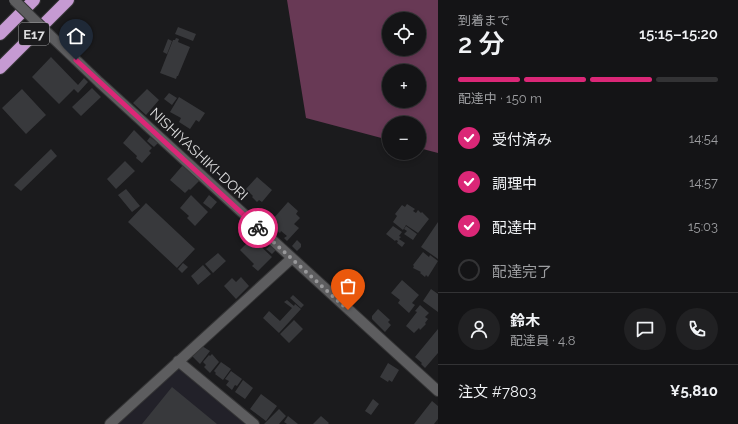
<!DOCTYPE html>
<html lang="ja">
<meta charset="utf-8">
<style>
:root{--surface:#141416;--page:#212123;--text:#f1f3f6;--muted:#9d9ea1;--line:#333335;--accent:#db2777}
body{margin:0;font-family:Raleway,"Noto Sans JP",sans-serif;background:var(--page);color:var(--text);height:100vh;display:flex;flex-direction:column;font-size:15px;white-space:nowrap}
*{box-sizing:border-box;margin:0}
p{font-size:13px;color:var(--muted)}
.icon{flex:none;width:22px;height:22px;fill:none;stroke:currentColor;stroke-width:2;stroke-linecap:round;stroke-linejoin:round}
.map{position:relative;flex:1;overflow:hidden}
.sheet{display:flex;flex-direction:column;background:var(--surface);width:300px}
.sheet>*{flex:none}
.controls{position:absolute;left:382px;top:12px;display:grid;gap:8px}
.controls a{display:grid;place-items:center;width:44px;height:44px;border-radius:50%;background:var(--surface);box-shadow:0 2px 6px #0003,0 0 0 1px var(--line);font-size:20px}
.pin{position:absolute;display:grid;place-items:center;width:34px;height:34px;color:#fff;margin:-41px -17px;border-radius:50% 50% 50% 0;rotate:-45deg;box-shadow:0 0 4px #0007}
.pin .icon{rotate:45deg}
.courier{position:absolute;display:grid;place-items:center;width:40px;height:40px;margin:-20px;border:3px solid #db2777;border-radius:50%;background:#fff;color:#222;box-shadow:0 1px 5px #0007}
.headline em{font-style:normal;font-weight:600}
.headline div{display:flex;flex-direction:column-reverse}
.headline{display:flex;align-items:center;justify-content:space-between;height:68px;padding:0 20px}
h1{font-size:26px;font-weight:600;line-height:30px}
.bar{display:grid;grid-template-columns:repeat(4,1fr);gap:6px 4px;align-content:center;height:48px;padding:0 20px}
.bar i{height:5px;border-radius:3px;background:var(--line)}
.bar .on{background:var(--accent)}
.bar p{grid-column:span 4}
.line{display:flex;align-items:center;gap:10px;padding:0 20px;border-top:1px solid var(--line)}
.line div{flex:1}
.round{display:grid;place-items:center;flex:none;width:42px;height:42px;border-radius:21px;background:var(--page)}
ol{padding:0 20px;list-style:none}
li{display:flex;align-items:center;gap:12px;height:44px}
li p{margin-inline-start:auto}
li .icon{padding:4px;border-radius:50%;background:var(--accent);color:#fff;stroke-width:4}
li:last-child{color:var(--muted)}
li i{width:22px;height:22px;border:2px solid var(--line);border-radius:50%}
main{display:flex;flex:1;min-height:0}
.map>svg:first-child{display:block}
.built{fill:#222129}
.forest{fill:#683955;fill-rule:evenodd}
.building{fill:#38393c}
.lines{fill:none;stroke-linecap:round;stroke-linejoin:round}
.minor-casing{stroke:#353536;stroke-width:12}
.highway-casing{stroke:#353536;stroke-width:14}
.minor{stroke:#5d5d5f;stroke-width:10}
.highway{stroke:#c69ad3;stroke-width:12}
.minor-bridge-casing{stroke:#353536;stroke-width:12;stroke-linecap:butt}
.minor-bridge{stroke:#5d5d5f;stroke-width:10}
.done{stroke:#98989a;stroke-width:4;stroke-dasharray:0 7.2}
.route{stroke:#db2777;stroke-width:5}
.labels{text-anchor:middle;stroke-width:3;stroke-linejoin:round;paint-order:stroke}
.shield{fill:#1b1b1d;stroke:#a2a2a3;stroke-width:1}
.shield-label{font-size:13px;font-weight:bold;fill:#dcdcdd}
.street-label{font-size:14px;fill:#dcdcdd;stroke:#1b1b1d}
</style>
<main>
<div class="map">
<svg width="438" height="424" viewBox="0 0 438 424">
<rect width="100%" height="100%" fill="#1b1b1d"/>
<!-- built -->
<path class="built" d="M180 367 253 424H117L176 368Z"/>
<!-- forest -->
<path class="forest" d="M287 0H438V153L419 148V123H389V140L306 118ZM389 19H419V49H389ZM389 71H419V101H389Z"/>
<!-- building -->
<path class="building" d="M178 27 196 34 193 41 175 34Z
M176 38 179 39 178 42 190 47 178 76H177L176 79 160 73 173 40H175Z
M168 39 172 41 167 54 163 52Z
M51 57 78 85 84 78 88 82 78 93 74 89 59 104 32 77Z
M92 88 101 97 81 116 72 107Z
M22 89 46 115 26 134 2 108Z
M147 89 159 100 146 115 133 103Z
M169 93 177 98 172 105 164 99Z
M179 97 205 113 199 122 196 120 190 129 179 122 181 118 170 112Z
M134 130 152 148 149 151 151 153 142 163 136 158 137 156 123 143Z
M150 137 158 143 154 147 147 141Z
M51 149 57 156 21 191 14 185Z
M125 161 135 171 116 189 107 179Z
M183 165 200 180 190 190 189 189 185 193 170 180Z
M257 177 272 190 262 202 259 200 257 202 252 197 253 196 246 189Z
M126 189 140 206 132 212 118 195Z
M191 195 208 212 195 226 187 218 189 216 180 208Z
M209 195 217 202 211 209 203 203Z
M288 202 298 211 296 214 300 218 294 224 299 228 287 241 284 238 287 236 281 231 280 233 274 228 278 223 273 219Z
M146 203 195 249 177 268 128 222Z
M407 204 415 209 413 211 416 213 418 210 421 213 422 212 429 219 418 233 406 225 403 230 393 222 397 216 395 214 402 205 405 207Z
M438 222V259L421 247Z
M393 226 402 232 399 236 401 237 399 239 405 243 402 247 397 243 398 241 396 240 395 241 386 234Z
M406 226 417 234 413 240 404 234 407 231 404 229Z
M252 238 272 257 258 271 252 266 254 264 240 250Z
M297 240 301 244V247L297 251 292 246Z
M271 245 276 250 272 254 266 249Z
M423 252 429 257 430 255 438 261 428 277 426 275 425 277 420 273 421 272 413 268 414 266 413 265Z
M218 253 226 261 213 273 205 264Z
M183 263 188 267 182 273 178 269Z
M203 265 211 274 198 285 191 276Z
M241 277 249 286 236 299 224 286 232 278 236 282Z
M402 280 419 295 412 303 415 305 409 313 398 303 400 300 391 293Z
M431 289 438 294V312L423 301Z
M293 295 304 305 301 308 290 298Z
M287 300 294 306 295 304 301 309 279 333 263 318 269 311 280 321 292 308 284 302Z
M420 305 429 313 425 317 428 319 425 323 426 324 420 330 419 328 414 333 406 326 417 312 415 311Z
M378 309 390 320 388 322 391 325 385 332 372 319V316Z
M294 320 303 329 289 343 280 334Z
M438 329V353L425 368 421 364 422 363 415 357Z
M202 346 210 351 200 364 192 356 197 350 198 351Z
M212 354 219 362 210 373 204 367 206 365 203 362 209 355 210 356Z
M221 362 231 369 223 380 215 374 216 373 214 371Z
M388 363 399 370 392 382 389 380 388 382 380 377Z
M231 371 242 379 237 386 235 385 232 390 226 385 229 381 225 379Z
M243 380 253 388 245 399 235 392Z
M172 387 217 424H142Z
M261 394 277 406 266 421 250 409Z
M373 399 379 404 371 415 365 411Z
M432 401 438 406V419L434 424H414Z
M279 409 286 416 279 424H264Z
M288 416 298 424H287L284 422Z
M321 416 329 423 328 424H313Z"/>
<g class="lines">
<!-- minor casing -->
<g class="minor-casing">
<path id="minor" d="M54 39 99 82 438 391
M178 361 254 424
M110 424 291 259"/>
</g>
<!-- highway casing -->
<g class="highway-casing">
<path id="highway" d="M0 34 34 0
M0 68 68 0"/>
</g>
<!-- minor -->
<use href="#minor" class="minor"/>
<!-- highway -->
<use href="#highway" class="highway"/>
<!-- minor-bridge casing -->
<g class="minor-bridge-casing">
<path id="minor-bridge" d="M14 0 54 39"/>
</g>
<!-- minor-bridge -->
<use href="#minor-bridge" class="minor-bridge"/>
</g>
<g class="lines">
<!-- done -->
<path class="done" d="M258 228 348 310"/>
<!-- route -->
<path class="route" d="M76 60 258 228"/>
</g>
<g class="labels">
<!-- shield labels -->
<rect class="shield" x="19" y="23" width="30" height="22" rx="3"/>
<g class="shield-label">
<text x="34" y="39">E17</text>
</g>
<!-- street labels -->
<g class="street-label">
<text transform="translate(199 154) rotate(43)" y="5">NISHIYASHIKI-DORI</text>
</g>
</g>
</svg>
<div class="controls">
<a><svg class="icon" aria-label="locate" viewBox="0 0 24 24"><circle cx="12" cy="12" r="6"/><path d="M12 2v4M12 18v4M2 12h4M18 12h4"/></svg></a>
<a>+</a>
<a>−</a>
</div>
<div class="pin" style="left:348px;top:310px;background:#ea580c"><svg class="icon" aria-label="bag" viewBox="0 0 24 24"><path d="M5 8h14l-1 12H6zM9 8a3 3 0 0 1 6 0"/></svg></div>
<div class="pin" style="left:76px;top:60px;background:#1f2937"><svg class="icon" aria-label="home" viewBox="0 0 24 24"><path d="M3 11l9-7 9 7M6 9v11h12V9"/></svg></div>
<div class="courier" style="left:258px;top:228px"><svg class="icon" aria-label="bike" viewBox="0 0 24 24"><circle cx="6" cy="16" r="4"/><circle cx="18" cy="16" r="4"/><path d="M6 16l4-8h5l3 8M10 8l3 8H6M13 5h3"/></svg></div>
</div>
<section class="sheet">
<div class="headline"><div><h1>2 分</h1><p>到着まで</p></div><em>15:15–15:20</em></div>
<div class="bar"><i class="on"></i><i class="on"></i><i class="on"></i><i></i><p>配達中 · 150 m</p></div>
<ol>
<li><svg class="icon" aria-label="check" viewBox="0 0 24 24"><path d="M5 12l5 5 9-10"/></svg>受付済み<p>14:54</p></li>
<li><svg class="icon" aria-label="check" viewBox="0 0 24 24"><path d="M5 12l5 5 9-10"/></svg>調理中<p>14:57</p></li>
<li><svg class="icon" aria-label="check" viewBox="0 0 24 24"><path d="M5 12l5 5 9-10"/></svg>配達中<p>15:03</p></li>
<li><i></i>配達完了</li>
</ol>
<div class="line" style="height:72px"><a class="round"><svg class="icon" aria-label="person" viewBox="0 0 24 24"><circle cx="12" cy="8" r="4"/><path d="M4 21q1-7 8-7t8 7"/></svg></a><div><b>鈴木</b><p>配達員 · 4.8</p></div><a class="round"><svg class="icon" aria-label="chat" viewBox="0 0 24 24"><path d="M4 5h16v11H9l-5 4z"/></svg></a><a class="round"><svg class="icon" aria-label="phone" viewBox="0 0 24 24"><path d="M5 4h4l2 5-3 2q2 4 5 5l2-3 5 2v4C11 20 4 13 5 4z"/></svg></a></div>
<div class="line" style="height:52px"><div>注文 #7803</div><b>¥5,810</b></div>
</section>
</main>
